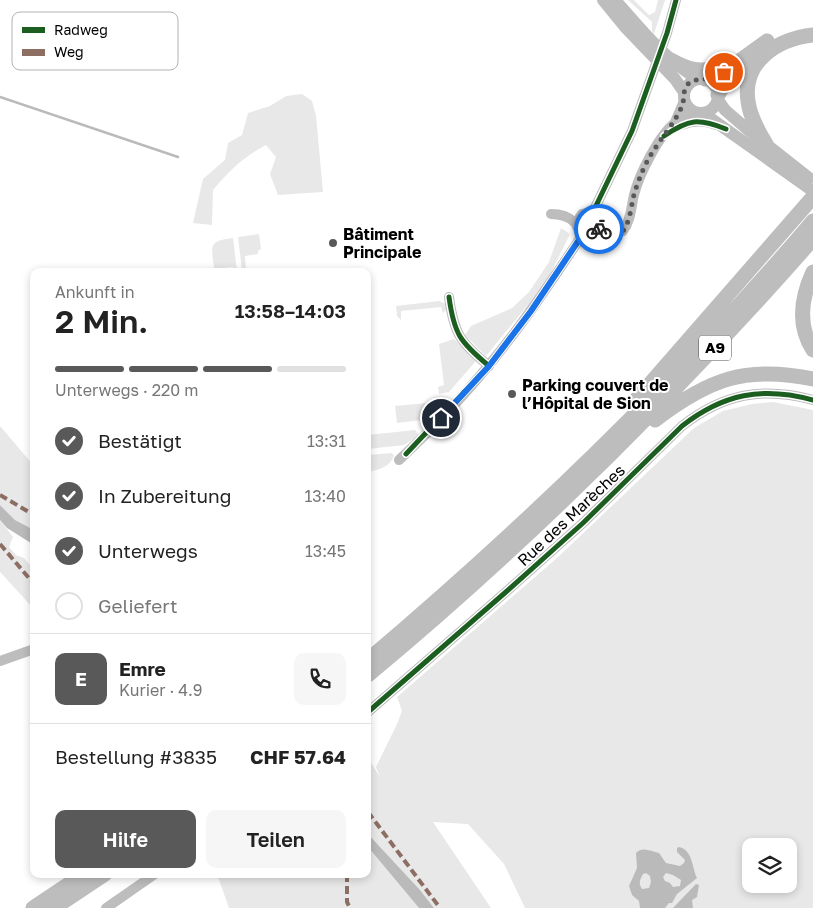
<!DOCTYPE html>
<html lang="de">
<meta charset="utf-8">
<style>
:root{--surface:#fff;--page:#f6f6f6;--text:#222;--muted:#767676;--line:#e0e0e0;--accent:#595959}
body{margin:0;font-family:"Golos Text",sans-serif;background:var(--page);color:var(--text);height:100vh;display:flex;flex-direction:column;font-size:19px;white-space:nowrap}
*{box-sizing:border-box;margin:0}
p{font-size:16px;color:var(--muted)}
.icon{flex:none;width:28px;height:28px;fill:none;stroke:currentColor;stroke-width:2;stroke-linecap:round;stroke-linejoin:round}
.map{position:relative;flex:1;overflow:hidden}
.panel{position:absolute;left:30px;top:268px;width:341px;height:610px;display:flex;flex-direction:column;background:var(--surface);border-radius:10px;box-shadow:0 2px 8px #0003}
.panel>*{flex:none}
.tools{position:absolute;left:742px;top:838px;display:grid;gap:10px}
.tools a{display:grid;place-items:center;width:55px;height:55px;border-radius:10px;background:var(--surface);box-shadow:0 2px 8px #0003;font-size:25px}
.pin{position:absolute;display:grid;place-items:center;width:42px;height:42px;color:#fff;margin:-21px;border:2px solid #fff;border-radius:50%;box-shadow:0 1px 5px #0007}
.courier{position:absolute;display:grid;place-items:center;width:50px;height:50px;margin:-25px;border:4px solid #1a73e8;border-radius:50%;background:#fff;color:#222;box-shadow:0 1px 6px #0007}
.head em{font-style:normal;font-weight:600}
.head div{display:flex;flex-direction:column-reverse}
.head{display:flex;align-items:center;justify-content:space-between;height:85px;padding:0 25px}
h1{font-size:32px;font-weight:600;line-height:38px}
.bar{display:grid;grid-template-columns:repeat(4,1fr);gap:8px 5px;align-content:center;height:60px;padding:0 25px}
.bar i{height:6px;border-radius:4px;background:var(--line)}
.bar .on{background:var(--accent)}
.bar p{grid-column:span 4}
.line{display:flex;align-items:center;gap:12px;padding:0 25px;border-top:1px solid var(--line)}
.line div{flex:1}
.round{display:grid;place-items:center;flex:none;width:52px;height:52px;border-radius:10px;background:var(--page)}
ol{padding:0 25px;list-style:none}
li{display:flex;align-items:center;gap:15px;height:55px}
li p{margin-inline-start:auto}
li .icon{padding:5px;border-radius:50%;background:var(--accent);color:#fff;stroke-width:4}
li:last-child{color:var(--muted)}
li i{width:28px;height:28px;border:2px solid var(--line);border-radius:50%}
.primary-button{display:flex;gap:10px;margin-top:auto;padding:10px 25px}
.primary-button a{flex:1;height:58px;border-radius:10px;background:var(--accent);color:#fff;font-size:20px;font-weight:600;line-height:58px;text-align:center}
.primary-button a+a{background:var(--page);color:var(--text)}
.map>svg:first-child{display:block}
.green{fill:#e8e8e8;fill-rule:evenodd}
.water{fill:#bababa;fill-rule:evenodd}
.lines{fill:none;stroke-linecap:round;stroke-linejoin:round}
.stream{stroke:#bababa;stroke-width:2.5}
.minor{stroke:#bdbdbd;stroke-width:10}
.major{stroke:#bdbdbd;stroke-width:12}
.highway{stroke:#bdbdbd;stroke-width:15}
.quiet{stroke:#8d6e63;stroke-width:4;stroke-dasharray:8 4;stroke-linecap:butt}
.cycleway-casing{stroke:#fff;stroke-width:8}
.cycleway{stroke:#1b5e20;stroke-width:5}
.done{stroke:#595959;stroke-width:5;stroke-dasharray:0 9}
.route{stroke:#1a73e8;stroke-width:6}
.poi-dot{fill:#595959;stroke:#fff;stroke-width:2}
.labels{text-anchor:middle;stroke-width:4;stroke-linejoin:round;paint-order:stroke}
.shield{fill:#fff;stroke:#4c4c4c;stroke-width:1}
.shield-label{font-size:15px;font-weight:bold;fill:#000}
.poi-label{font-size:16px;font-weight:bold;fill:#000;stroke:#fff;text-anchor:start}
.street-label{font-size:16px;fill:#000;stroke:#fff}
.key{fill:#fff;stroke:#b2b2b2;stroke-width:1}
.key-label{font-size:14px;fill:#000}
</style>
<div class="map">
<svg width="813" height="908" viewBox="0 0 813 908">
<rect width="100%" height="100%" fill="#fff"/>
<!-- green -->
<path class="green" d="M628 0H634L649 15 655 12 658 0H665L654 34 652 31V22Z
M302 94 312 101 316 116 323 192 278 195 270 174 276 157 266 145C243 157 230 170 213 190L212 225 193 223 203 179 225 160 228 143 242 135 248 113 270 106 286 96Z
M561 228 570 234 546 283 486 356 465 335 471 326 512 308 529 292 549 262Z
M259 234 261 249 258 251V254L245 256 246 271H242L238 237Z
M233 238 237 271H233V267L214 269C212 246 207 241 233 238Z
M439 301 446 304V310L443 313 441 307 401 311V320L397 316 396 306Z
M454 339 476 361 449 392 439 394 438 387 444 385 439 344Z
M438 402 439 403 422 420 397 423 395 406Z
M773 402 813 410V908H525L504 864 468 824 433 822 491 908H434L420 890 368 834V758L380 777 376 767 397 724 402 711 397 697 558 557 694 428 723 411 752 404ZM751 846H789V884H751Z
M0 426 34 466V530L15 520 0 505Z
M415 430 418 434V436L404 445 368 449V435Z
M391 453 394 455C391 467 378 470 368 472V455Z
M0 520 13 537 9 547 16 555 24 558 34 570V609L0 572Z
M368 847 419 908H229L217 874H368Z"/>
<!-- water -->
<path class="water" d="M0 505 15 520 34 530V545L7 528 0 520Z
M368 834 420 890 434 908H419L368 847Z
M679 847C693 850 692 868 697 878L677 894 672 903H669L665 908H640L639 901 632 895 629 886 637 868 636 853C642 846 651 851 659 853L666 863 680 866 684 863 685 860 677 852V848ZM646 873 650 876 651 882 649 888 642 889C638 883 640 880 643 874ZM666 873 673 875 681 880 680 886 673 887 670 883 665 881 663 877Z
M696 884 699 885 697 897 692 900 693 908H673Z"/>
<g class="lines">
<!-- stream -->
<path class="stream" d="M0 97 178 157"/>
<!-- minor -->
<path class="minor" d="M675 122 684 101
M682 125C694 120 704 121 716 125
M551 214C559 214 568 216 574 222 577 224 577 229 580 232L586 235 596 232 599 225 597 218 588 213 582 214 576 223
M592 214 632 131 667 33 676 0
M598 229 611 235 623 231C631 221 631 207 634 195 639 175 659 134 676 122 682 117 690 115 697 113
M449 297C454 334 460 342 489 366
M399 460C430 431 462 398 489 365 523 324 553 279 583 234
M0 661 34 649
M368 712 507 591 583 523 682 426C723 394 762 386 813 400
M106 908 155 874"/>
<!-- major -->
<path class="major" d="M603 0 625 27 675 79 684 92
M615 0C640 28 665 60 698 79
M684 96a17 17 0 1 1 34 0a17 17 0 1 1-34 0Z
M718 100 725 110 747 129 809 178
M703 113 813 191"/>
<!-- highway -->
<path class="highway" d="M671 60C687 69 701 74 719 66
M705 79 724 72 767 41
M718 95 725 83 741 71
M766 144C758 131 750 117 748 101 742 61 778 39 813 35
M813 272C801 298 797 325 813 350
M635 401 813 197
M655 420C709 379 746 365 813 379
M368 660C527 525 678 380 813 221
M368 675C528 542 675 396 813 239
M33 908 84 874
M54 908 105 874"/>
<!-- quiet -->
<path class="quiet" d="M0 495 34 515
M0 544 34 584
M368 812 440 908
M347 874V902L350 908"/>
<!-- cycleway casing -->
<g class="cycleway-casing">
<path id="cycleway" d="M664 136C689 119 698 118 726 129
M592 214 632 131 667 33 676 0
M449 297C454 334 460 342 489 366
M406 454 489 366 531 311 583 234
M368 712 507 591 583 523 682 426C723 394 762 386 813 400"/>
</g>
<!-- cycleway -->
<use href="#cycleway" class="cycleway"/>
</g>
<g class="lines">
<!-- done -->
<path class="done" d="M599 229 612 235 623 231C631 220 631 204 635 191 639 180 643 168 649 158 659 140 674 125 682 106 685 99 682 91 688 84 693 79 698 80 705 79 711 78 718 75 724 72"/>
<!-- route -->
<path class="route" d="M441 418 489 366 531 311 583 234 590 235 599 229"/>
</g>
<!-- markers -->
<g class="poi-dot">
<circle cx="333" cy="243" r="5"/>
<circle cx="512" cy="394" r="5"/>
</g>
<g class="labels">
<!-- shield labels -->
<rect class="shield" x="699" y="335.5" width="32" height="25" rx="4"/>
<g class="shield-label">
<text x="715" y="353">A9</text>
</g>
<!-- poi labels -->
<g class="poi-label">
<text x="343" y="240">Bâtiment<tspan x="343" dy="18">Principale</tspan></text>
<text x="522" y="391">Parking couvert de<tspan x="522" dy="18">l’Hôpital de Sion</tspan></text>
</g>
<!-- street labels -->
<g class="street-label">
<text transform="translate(571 515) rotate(-43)" y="6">Rue des Marèches</text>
</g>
</g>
<!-- legend -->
<rect x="12" y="12" width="166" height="58" rx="8" class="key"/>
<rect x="22" y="27" width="23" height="6" fill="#1b5e20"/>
<rect x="22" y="49" width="23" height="7" fill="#8d6e63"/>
<g class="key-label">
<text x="54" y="35">Radweg</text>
<text x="54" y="57">Weg</text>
</g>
</svg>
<div class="tools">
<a><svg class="icon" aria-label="layers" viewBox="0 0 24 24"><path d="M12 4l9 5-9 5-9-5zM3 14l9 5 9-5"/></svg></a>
</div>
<div class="pin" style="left:724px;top:72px;background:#ea580c"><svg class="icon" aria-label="bag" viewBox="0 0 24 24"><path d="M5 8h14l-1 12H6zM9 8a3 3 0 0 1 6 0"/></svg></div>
<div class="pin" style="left:441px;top:418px;background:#1f2937"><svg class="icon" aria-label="home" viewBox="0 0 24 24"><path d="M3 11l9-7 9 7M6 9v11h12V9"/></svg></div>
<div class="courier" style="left:599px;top:229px"><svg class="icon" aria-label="bike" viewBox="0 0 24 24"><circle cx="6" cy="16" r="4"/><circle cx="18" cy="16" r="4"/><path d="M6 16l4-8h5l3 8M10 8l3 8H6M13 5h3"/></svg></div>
<section class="panel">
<div class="head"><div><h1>2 Min.</h1><p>Ankunft in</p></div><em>13:58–14:03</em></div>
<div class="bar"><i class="on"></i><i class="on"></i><i class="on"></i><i></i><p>Unterwegs · 220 m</p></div>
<ol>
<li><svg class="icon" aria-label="check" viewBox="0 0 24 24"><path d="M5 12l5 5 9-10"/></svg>Bestätigt<p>13:31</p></li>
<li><svg class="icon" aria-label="check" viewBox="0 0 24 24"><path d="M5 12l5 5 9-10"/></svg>In Zubereitung<p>13:40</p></li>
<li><svg class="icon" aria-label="check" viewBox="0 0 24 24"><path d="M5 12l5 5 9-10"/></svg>Unterwegs<p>13:45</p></li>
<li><i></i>Geliefert</li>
</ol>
<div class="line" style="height:90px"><b class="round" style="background:var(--accent);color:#fff">E</b><div><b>Emre</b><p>Kurier · 4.9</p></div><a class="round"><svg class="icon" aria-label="phone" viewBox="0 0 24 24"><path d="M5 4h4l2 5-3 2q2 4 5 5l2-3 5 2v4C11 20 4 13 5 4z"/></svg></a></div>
<div class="line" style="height:65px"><div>Bestellung #3835</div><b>CHF 57.64</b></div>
<div class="primary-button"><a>Hilfe</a><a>Teilen</a></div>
</section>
</div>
